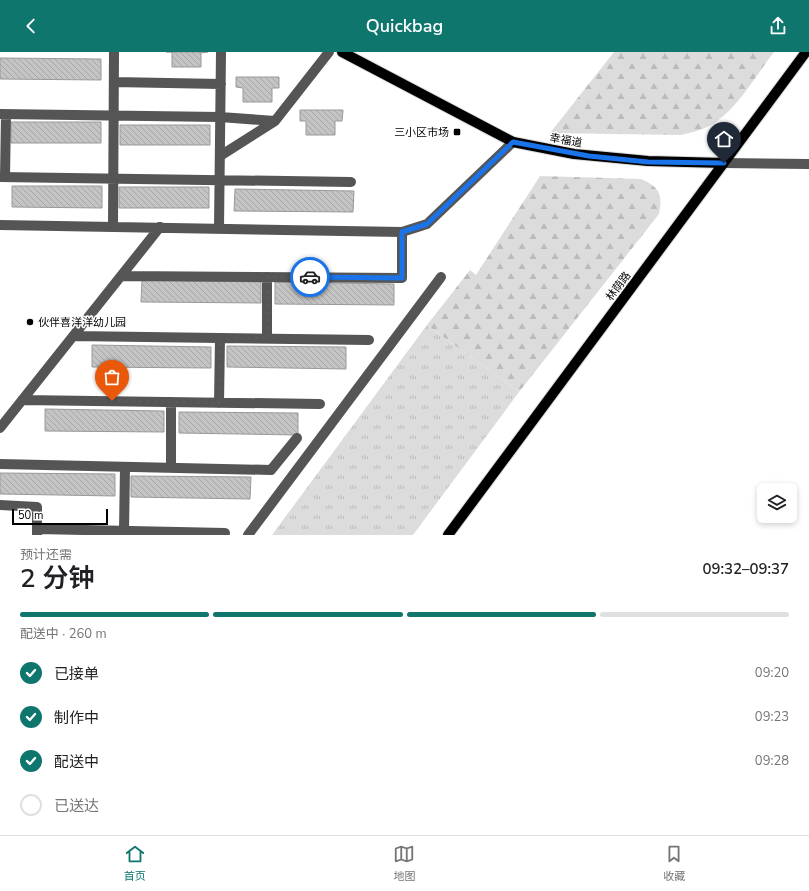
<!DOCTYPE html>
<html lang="zh">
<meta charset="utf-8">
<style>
:root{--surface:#fff;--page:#f2f2f2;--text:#202124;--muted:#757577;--line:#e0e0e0;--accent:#0f766e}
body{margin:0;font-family:"Nunito Sans","Noto Sans SC",sans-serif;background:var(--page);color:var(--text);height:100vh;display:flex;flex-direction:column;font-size:15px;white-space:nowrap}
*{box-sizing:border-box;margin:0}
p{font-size:13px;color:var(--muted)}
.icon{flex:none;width:22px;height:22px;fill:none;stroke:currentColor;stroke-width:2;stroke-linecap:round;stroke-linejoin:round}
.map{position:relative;height:483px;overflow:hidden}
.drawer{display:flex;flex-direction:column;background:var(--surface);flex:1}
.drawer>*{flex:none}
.buttons{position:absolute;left:757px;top:431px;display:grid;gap:8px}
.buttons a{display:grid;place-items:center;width:40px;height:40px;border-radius:6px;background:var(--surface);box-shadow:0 2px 6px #0003;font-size:20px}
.scale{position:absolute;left:12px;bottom:10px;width:96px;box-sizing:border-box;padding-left:4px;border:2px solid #000;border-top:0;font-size:11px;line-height:14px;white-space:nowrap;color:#000;-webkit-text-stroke:3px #fff;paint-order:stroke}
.pin{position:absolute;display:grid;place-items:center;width:34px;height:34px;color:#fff;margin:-41px -17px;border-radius:50% 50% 50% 0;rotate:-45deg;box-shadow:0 0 4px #0007}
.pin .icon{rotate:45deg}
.courier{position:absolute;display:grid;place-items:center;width:40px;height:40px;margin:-20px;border:3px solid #1a73e8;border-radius:50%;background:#fff;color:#222;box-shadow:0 1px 5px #0007}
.headline em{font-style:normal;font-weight:600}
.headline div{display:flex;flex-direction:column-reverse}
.headline{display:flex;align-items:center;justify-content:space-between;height:68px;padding:0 20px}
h1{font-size:26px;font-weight:600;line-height:30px}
.bar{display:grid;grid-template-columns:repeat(4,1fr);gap:6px 4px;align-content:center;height:48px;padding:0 20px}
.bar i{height:5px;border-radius:3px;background:var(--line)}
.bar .on{background:var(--accent)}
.bar p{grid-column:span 4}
ol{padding:0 20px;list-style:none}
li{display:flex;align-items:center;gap:12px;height:44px}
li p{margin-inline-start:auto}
li .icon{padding:4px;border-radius:50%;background:var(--accent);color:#fff;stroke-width:4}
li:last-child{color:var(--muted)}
li i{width:22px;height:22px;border:2px solid var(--line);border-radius:50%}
header{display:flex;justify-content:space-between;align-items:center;height:52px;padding:0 20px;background:var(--accent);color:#fff;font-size:18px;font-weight:600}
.menu{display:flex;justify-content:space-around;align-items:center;height:56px;border-top:1px solid var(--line);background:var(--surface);font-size:11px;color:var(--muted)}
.menu a{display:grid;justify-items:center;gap:2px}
.menu .on{color:var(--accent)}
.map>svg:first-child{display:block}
.grass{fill:url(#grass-tufts)}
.forest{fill:url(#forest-firs)}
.building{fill:url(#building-back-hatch);stroke:#999}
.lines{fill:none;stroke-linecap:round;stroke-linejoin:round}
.major-casing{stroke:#dbdbdb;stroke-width:12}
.minor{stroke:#555;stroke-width:10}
.major{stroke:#000;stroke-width:10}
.done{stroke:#595959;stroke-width:4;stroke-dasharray:0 7.2}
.route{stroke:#1a73e8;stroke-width:5}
.poi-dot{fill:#000;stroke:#fff;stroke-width:1.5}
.labels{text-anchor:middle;stroke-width:3;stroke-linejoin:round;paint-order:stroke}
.poi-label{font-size:11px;fill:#000;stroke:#fff;text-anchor:end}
.street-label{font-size:11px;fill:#000;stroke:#fff}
</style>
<header><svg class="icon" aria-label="back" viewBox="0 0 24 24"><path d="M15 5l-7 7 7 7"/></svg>Quickbag<svg class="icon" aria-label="share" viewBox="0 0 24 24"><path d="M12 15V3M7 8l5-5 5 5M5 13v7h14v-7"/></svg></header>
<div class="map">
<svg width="809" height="483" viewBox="0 0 809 483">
<defs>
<pattern id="grass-tufts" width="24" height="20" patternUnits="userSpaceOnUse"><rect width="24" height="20" fill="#dcdcdc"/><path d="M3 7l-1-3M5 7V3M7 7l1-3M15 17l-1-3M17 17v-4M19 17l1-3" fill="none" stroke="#bbb"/></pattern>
<pattern id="forest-firs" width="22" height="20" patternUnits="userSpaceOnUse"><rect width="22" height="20" fill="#dcdcdc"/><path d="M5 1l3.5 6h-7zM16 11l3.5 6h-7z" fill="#bbb"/></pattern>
<pattern id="building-back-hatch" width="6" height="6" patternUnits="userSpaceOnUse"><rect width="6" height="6" fill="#c4c4c4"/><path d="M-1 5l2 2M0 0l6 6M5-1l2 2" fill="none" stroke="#a7a7a7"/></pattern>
</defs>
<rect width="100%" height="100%" fill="#fff"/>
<!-- grass -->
<path class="grass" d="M427 273 519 340 413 483H272Z"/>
<!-- forest -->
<path class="forest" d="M614 0H774C756 23 740 53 716 70 706 77 693 80 681 83L550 81Z
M540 124 641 127C659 135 663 142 659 162L519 340 427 273 470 218 476 223Z"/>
<!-- building -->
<path class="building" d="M166 0H208L201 1V15H172V0Z
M0 6 101 7V28L0 27Z
M236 25H279V36H272V50H243V36L236 35Z
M300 58H343L342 69H335V83H306V69H300Z
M11 70H101V91H11Z
M120 73H210V93H120Z
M12 134H102V156L12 155Z
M119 135H209V156H119Z
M235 137 354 139 353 160 234 159Z
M142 228 261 230V251L141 250Z
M275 230 394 232V253L275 252Z
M92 293 211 295V316L92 315Z
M227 294 346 295V317L227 315Z
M45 357 164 359V380L45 379Z
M179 360 298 361V383L179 381Z
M0 421 115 422V444L0 442Z
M131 424 251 425 250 447 131 445Z"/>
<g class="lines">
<!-- major casing -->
<g class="major-casing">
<path id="major" d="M342 0 513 90 574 102 648 109 724 111
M448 483 806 0"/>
</g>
<!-- minor -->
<path class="minor" d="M114 30 221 32
M0 62 220 65 275 69
M220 104 275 69 329 0
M724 111 809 112
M0 125 351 130
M5 125 6 63
M0 173 402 180 427 172 513 90
M113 175 114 0
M219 176 221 0
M122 224 402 226V180
M267 225V286
M73 284 369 288
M22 348 320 352
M171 350V416
M219 351 220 286
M0 376 160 175
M0 412 271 418 297 386
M0 453 37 455V483
M37 477 225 481
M124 479 125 415
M248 483 441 225"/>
<!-- major -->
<use href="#major" class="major"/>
</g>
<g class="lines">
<!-- done -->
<path class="done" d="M112 349 219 351 220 286H268V225H310"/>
<!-- route -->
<path class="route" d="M310 225 402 226V180L427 172 513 90 589 104 648 110 724 111"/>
</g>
<!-- markers -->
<g class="poi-dot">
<rect x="453" y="76" width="8" height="8" rx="2"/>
<circle cx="30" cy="270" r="4"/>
</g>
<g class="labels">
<!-- poi labels -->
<g class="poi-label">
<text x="449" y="84">三小区市场</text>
<text x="38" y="274" text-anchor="start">伙伴喜洋洋幼儿园</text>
</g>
<!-- street labels -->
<g class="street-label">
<text transform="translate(566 88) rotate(10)" y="4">幸福道</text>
<text transform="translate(618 234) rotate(-53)" y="4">林荫路</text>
</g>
</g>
</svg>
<div class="buttons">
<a><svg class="icon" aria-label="layers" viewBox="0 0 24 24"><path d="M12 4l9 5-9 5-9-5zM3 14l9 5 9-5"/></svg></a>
</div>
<div class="scale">50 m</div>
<div class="pin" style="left:112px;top:349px;background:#ea580c"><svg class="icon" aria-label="bag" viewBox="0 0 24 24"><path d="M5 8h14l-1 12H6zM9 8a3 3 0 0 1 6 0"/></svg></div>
<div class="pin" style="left:724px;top:111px;background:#1f2937"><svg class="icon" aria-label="home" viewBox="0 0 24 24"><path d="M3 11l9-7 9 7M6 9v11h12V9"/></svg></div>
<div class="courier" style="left:310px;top:225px"><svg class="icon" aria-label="car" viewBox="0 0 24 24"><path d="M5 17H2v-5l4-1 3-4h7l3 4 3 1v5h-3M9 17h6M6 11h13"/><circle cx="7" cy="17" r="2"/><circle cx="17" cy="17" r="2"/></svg></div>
</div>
<section class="drawer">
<div class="headline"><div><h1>2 分钟</h1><p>预计还需</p></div><em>09:32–09:37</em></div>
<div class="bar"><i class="on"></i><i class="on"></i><i class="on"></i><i></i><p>配送中 · 260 m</p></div>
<ol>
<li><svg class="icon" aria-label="check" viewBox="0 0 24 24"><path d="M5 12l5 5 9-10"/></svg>已接单<p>09:20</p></li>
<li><svg class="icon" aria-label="check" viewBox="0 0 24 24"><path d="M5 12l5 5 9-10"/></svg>制作中<p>09:23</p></li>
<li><svg class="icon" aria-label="check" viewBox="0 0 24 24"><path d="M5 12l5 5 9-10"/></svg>配送中<p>09:28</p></li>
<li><i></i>已送达</li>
</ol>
</section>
<nav class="menu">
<a class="on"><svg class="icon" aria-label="home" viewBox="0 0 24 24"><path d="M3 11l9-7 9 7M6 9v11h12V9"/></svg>首页</a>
<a><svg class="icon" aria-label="map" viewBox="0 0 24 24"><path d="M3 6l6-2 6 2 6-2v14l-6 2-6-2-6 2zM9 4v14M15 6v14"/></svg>地图</a>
<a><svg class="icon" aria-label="saved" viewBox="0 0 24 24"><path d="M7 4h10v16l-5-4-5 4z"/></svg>收藏</a>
</nav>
